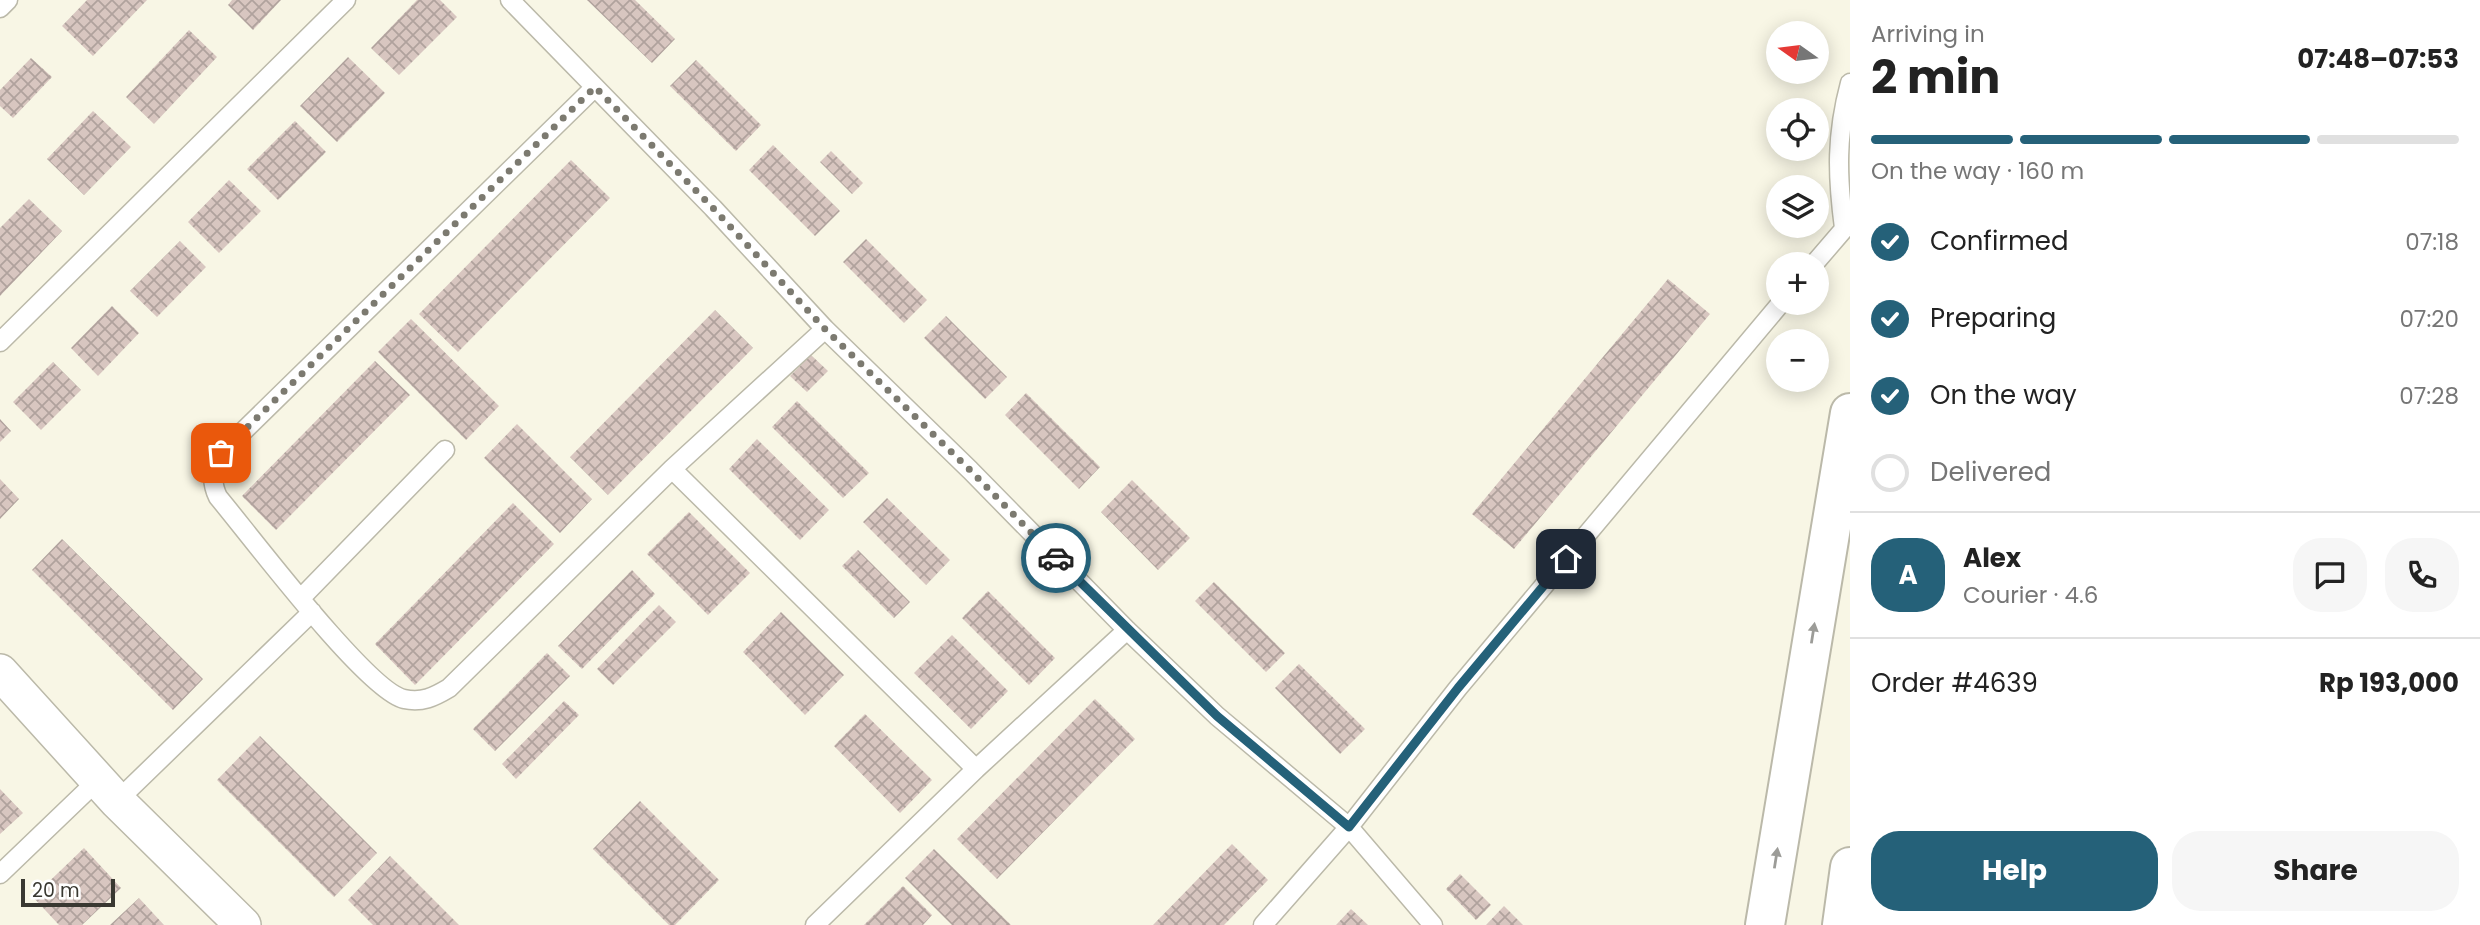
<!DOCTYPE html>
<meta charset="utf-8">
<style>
:root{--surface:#fff;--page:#f6f6f6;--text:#222;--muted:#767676;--line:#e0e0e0;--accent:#256179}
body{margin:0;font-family:Poppins,sans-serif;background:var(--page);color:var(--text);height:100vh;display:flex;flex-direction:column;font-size:26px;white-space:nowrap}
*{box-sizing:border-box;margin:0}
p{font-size:23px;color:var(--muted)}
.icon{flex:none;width:38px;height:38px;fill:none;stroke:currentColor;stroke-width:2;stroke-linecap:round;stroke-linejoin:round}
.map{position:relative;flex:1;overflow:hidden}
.details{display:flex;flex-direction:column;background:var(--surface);width:630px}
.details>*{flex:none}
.needle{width:46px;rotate:284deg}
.buttons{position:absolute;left:1766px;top:21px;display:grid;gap:14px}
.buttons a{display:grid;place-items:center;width:63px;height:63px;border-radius:50%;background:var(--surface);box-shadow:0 4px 18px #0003;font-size:35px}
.scale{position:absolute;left:21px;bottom:18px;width:94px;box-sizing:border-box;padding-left:7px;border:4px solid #393831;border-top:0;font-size:19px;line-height:24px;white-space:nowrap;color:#393831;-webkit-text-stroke:5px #fff;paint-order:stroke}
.pin{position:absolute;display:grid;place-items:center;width:60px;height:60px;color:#fff;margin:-30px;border-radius:14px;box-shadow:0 4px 10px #0006}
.courier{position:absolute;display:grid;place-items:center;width:70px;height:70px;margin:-35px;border:5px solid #256179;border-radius:50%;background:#fff;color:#222;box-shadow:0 2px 9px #0007}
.head em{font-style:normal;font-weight:700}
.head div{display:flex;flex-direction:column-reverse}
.head{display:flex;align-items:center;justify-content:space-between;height:119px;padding:0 21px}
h1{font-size:46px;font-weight:700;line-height:52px}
.bar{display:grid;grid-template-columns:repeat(4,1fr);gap:10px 7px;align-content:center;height:84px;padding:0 21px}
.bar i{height:9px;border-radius:5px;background:var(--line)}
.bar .active{background:var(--accent)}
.bar p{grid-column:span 4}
.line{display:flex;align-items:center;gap:18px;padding:0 21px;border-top:2px solid var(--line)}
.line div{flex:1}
.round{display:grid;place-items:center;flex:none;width:74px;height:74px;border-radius:28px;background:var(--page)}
ol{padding:0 21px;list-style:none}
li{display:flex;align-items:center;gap:21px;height:77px}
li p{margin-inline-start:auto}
li .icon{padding:7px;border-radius:50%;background:var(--accent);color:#fff;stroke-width:4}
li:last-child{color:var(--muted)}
li i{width:38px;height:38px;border:4px solid var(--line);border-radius:50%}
.cta{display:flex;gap:14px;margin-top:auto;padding:14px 21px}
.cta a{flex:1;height:80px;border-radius:28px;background:var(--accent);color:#fff;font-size:28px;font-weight:700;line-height:80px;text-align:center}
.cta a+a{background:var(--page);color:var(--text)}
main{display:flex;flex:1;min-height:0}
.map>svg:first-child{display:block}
.building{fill:url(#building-cross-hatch)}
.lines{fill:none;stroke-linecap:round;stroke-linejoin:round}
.service-casing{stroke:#bbb9a9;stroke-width:21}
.minor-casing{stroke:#bbb9a9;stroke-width:38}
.tertiary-casing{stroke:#bbb9a9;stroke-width:42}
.service{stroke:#fff;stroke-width:18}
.minor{stroke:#fff;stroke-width:35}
.tertiary{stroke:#fff;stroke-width:38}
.oneway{fill:#9c9c98}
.done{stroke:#7c7a70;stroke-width:7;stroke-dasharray:0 12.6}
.route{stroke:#256179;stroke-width:9}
</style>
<main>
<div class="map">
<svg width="1850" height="925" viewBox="0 0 1850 925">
<defs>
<pattern id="building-cross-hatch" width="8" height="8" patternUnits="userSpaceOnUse" patternTransform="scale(1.75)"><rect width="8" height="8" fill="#d8c6c0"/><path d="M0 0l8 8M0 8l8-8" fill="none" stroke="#b0a29d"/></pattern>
</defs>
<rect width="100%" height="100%" fill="#f8f6e5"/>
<!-- building -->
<path class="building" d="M87 0H147L93 56 62 26Z
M232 0H281L253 30 228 5Z
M417 0H440L457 17 399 75 371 48Z
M587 0H635L675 39 652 63Z
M189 30 217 57 154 124 126 97Z
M348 57 385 93 337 142 300 106Z
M31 58 52 77 13 118 0 106V90Z
M696 60 761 125 736 151 670 86Z
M93 111 131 147 84 195 47 159Z
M295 121 326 152 278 200 247 169Z
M773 145 840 211 815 236 749 170Z
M831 151 863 183 852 194 820 162Z
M571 160 610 198 458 352 419 314Z
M229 180 261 211 219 253 188 222Z
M29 199 62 231 0 296V228Z
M866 239 927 300 904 323 843 262Z
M180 241 206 267 157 317 130 291Z
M1668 279 1710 314 1514 549 1472 514Z
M112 306 139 333 98 376 71 348Z
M715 310 753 348 608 495 570 457Z
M946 316 1007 377 985 399 924 338Z
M411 319 499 406 466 440 378 352Z
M811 355 828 371 807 392 790 376Z
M375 361 410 395 276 530 242 496Z
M53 362 81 390 41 430 13 402Z
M1026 393 1100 467 1079 489 1005 415Z
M797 401 869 473 843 498 772 427Z
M0 419 11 431 0 442Z
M517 424 592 499 560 533 484 458Z
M757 439 829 510 800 540 729 469Z
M0 479 19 499 0 519Z
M1132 480 1190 538 1158 570 1101 512Z
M887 498 950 560 926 585 863 522Z
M513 503 554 544 415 685 375 644Z
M689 512 750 573 708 615 647 554Z
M62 539 203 679 173 710 32 570Z
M858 550 910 602 894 618 842 566Z
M632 570 655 594 582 669 558 646Z
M1214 582 1285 653 1266 672 1195 601Z
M988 591 1055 658 1029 685 962 618Z
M659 605 676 622 613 685 597 669Z
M781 612 844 675 805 715 743 652Z
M952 635 1008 691 971 729 914 673Z
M547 653 570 676 495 751 473 729Z
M1299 664 1365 729 1340 754 1275 688Z
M1095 699 1135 739 997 879 957 839Z
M564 701 579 715 516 779 502 764Z
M865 714 932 780 900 813 834 746Z
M260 736 377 853 334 897 217 780Z
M0 789 23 813 0 834Z
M640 801 719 880 675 925H669L593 849Z
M1232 844 1268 880 1224 925H1153Z
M84 848 121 888 82 925H59L33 897Z
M934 849 1011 925H952L905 878Z
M390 856 459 925H373L348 900Z
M1460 874 1491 905 1476 920 1446 889Z
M903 886 932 915 923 925H864Z
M139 898 164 925H110Z
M1504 906 1523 925H1486Z
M1351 909 1368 925H1336Z"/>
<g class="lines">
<!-- service casing -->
<g class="service-casing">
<path id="service" d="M510 0 713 208 825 329 970 470 1127 630 1217 716 1349 827 1433 925
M0 8 8 0
M595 87 221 453C213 470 210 480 218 497 249 534 367 691 404 699 422 703 434 697 449 688L672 469 825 329
M1844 228C1837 175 1836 135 1850 83
M1814 264 1850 222
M0 342 346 0
M672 469 976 769
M301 598 445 450
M117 801 312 612
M0 874 99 779
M815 925 976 769 1127 630
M1263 925 1349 827 1458 688 1781 303"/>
</g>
<!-- minor casing -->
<g class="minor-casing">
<path id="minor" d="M0 672 117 801 243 925"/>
</g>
<!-- tertiary casing -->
<g class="tertiary-casing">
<path id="tertiary" d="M1765 925 1850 413
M1842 925 1850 867"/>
</g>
<!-- service -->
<use href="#service" class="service"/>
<!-- minor -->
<use href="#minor" class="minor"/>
<!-- tertiary -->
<use href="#tertiary" class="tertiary"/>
</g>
<!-- one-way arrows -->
<defs><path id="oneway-solid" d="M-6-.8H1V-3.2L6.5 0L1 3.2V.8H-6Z" transform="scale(1.75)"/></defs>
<g class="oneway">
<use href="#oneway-solid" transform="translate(1813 633) rotate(-81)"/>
<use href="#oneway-solid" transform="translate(1776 858) rotate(-81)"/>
</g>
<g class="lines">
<!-- done -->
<path class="done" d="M221 453 595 87 713 208 825 329 970 470 1056 558"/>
<!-- route -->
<path class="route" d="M1056 558 1217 716 1349 827 1458 688 1566 559"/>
</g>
</svg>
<div class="buttons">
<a><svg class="needle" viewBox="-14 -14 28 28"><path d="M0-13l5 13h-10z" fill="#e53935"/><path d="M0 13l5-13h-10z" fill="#767676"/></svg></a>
<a><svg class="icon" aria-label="locate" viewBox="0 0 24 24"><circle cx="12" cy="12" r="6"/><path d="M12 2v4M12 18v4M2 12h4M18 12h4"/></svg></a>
<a><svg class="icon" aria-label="layers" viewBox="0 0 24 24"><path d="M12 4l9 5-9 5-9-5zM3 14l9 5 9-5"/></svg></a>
<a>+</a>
<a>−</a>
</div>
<div class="scale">20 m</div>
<div class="pin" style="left:221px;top:453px;background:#ea580c"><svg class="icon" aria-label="bag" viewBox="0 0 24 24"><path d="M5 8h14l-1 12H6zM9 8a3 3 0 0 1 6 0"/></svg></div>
<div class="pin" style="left:1566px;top:559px;background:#1f2937"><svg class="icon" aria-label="home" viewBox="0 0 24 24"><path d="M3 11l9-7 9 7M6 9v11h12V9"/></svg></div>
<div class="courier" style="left:1056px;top:558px"><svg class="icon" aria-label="car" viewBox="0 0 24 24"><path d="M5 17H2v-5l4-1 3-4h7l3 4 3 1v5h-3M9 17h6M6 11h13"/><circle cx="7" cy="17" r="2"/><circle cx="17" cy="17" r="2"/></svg></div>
</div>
<section class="details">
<div class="head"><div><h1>2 min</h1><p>Arriving in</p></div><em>07:48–07:53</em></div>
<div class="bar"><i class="active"></i><i class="active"></i><i class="active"></i><i></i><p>On the way · 160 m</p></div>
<ol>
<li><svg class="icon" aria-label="check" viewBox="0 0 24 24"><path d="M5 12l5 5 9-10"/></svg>Confirmed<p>07:18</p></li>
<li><svg class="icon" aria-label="check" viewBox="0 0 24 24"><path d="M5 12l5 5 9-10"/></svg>Preparing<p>07:20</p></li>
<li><svg class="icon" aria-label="check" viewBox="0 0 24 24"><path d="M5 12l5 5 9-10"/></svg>On the way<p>07:28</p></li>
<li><i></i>Delivered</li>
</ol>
<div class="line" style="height:126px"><b class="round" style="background:var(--accent);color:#fff">A</b><div><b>Alex</b><p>Courier · 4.6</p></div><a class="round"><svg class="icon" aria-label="chat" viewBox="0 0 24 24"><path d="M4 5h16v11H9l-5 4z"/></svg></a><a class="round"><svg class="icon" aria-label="phone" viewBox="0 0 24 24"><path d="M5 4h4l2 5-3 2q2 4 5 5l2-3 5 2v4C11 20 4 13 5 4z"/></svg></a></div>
<div class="line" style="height:91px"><div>Order #4639</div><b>Rp 193,000</b></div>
<div class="cta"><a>Help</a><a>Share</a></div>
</section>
</main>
